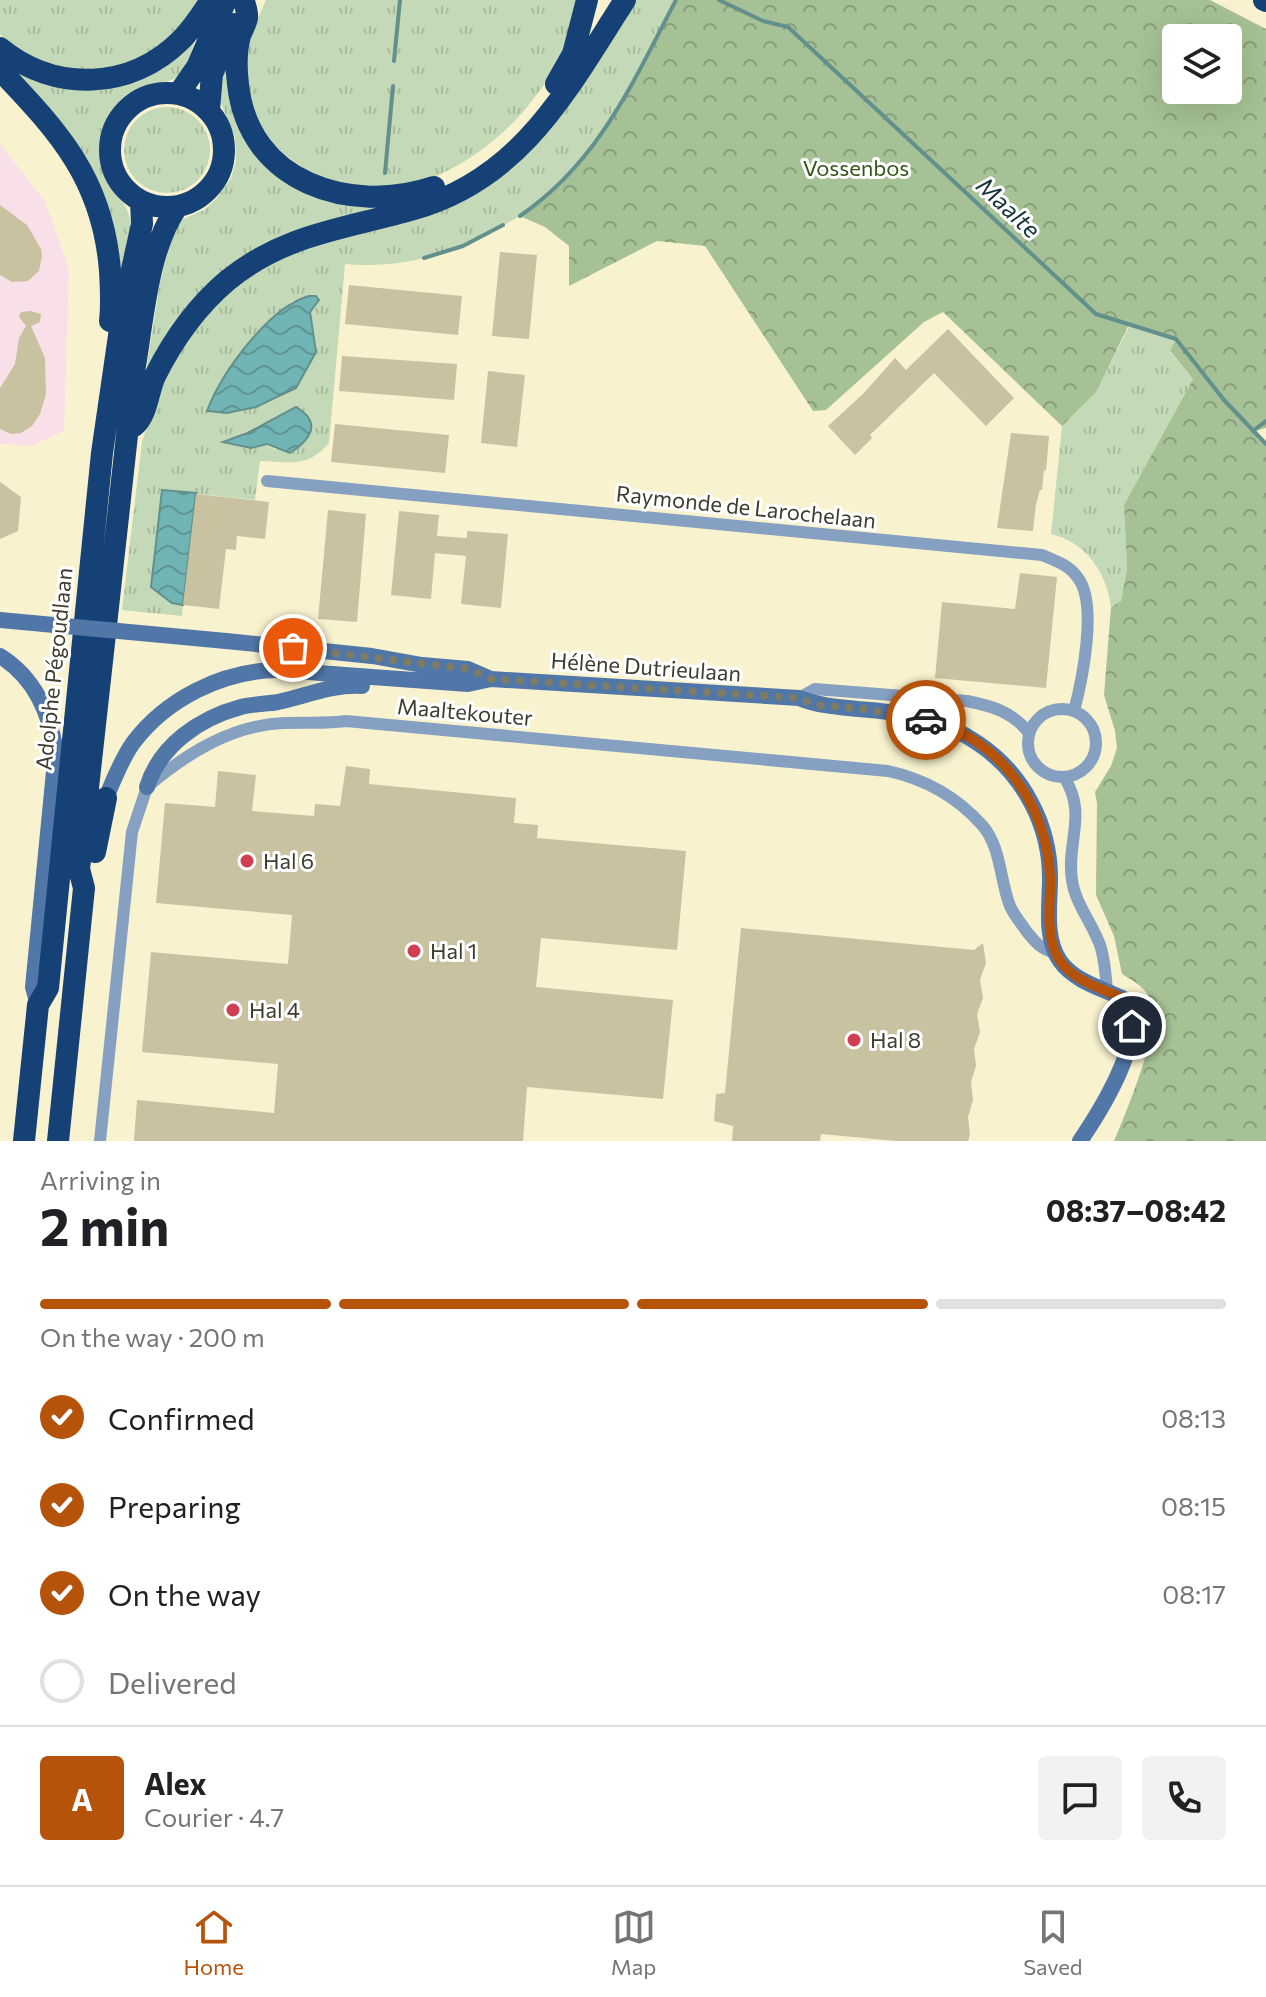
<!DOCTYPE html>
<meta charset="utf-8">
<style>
:root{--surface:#fff;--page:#f2f2f2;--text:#202124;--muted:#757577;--line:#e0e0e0;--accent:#b45309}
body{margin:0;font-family:Commissioner,sans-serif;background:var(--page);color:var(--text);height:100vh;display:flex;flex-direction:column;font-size:30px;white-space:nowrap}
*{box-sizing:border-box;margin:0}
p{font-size:26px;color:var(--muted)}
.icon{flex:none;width:44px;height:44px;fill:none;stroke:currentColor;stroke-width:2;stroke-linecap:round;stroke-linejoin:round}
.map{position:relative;height:1141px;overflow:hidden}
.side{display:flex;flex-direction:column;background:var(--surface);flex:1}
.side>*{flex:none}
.fabs{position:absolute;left:1162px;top:24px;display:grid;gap:16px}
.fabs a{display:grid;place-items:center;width:80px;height:80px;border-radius:8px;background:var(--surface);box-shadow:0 8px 32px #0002;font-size:40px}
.pin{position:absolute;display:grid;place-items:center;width:68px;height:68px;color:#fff;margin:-34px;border:4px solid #fff;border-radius:50%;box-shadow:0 2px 8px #0007}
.courier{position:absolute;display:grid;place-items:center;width:80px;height:80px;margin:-40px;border:6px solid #b45309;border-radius:50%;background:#fff;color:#222;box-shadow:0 2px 10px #0007}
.head em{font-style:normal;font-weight:700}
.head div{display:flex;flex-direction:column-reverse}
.head{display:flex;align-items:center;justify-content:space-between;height:136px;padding:0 40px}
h1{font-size:52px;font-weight:700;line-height:60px}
.bar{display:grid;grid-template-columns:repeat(4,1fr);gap:12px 8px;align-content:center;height:96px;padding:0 40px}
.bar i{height:10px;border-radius:6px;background:var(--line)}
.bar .selected{background:var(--accent)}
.bar p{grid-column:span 4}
.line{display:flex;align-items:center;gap:20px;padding:0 40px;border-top:2px solid var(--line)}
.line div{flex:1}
.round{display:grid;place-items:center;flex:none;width:84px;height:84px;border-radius:8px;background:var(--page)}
ol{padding:0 40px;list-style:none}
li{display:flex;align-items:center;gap:24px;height:88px}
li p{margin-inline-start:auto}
li .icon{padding:8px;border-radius:50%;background:var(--accent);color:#fff;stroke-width:4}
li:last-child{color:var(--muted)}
li i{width:44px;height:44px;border:4px solid var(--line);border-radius:50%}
.tab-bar{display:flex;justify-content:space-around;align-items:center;height:112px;border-top:2px solid var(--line);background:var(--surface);font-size:22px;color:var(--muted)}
.tab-bar a{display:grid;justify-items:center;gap:4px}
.tab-bar .selected{color:var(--accent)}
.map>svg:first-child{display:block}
.commercial{fill:#f9dfe8}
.grass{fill:url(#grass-tufts);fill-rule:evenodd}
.forest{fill:url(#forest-crowns);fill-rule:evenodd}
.water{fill:url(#water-waves);stroke:#62908c;stroke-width:2}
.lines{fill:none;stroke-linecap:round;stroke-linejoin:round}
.stream{stroke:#62908c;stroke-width:4}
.building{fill:#c9c2a0}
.street{stroke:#86a0c1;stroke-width:12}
.secondary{stroke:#5177a8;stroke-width:16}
.highway{stroke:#154176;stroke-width:22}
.secondary-bridge{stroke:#5177a8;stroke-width:16}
.done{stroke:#7f7c66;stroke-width:8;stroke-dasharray:0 14.4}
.route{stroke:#b45309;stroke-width:10}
.poi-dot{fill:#cf3f4f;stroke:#fff;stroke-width:3}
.labels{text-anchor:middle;stroke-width:6;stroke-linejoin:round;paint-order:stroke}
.park-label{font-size:22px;fill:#345618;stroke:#fff}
.street-label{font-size:22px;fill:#3e3c2e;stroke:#fff}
.poi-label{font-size:22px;fill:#3e3c2e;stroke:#fff;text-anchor:start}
.water-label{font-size:24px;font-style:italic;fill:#123434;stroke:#fff}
</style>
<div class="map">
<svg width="1266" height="1141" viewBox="0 0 1266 1141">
<defs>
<pattern id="grass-tufts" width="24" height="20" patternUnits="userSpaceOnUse" patternTransform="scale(2)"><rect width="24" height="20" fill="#c4d9b7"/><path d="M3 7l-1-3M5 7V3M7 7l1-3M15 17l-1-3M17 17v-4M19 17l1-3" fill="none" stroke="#a9bb9e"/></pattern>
<pattern id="forest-crowns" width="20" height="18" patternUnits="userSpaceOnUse" patternTransform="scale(2)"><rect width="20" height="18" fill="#a6c195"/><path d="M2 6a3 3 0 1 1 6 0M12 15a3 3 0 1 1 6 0" fill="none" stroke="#899e7a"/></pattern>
<pattern id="water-waves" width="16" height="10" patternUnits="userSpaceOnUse" patternTransform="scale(2)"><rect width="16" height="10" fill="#71b4b4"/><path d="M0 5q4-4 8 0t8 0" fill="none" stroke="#5e9493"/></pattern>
</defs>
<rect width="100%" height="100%" fill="#f9f2cf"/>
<!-- commercial -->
<path class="commercial" d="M0 144 45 201 69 269 64 431 30 446 0 444Z"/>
<!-- grass -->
<path class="grass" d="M0 0H200C189 16 176 36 159 47 108 83 44 76 0 34Z
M266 0H581C574 21 568 43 557 63 528 117 476 165 417 183 339 208 240 152 246 63 248 40 257 21 266 0Z
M635 0H676C639 70 606 146 544 199 526 215 503 225 481 236 438 259 393 268 345 264L329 443C308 468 290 462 260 461L255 500 162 490 172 603 183 605 182 616 122 610 142 442 161 383 194 327 233 287 285 254 474 192ZM318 300 310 312 316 352 296 388 276 399 241 411 227 413 208 411 260 331 292 301ZM296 407 303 411 276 450C261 441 241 447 224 442Z
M197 33C193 45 189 63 181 73 173 84 153 83 141 87 128 92 113 107 107 120 97 140 97 166 110 184 118 196 129 207 130 221 133 247 123 274 118 299L114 242 7 62 74 87Z
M231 53 256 150 388 205 232 268 142 397 160 282 174 230 181 220 204 210 217 198 231 178 236 161 235 137 219 99 218 83Z
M124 150a43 43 0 1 1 86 0a43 43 0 1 1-86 0Z
M1130 324 1176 339 1170 352 1193 379 1124 505 1127 569 1121 601 1111 607C1106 572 1087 543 1051 534L1062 426 1097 391Z"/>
<!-- forest -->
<path class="forest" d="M676 0H1210L1266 29V428L1254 431 1266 444V1141H1114C1126 1113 1160 1031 1152 1004 1147 988 1135 982 1122 974L1114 936 1096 895 1097 803 1095 792 1111 766 1117 748 1115 731 1104 695 1111 607 1121 601 1127 569 1124 505 1193 379 1170 351 1176 339 1129 324 1097 391 1062 426 943 312 924 322 826 410 813 411 705 246 657 241 569 286V246L545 227 520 216C599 162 633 82 676 0ZM1228 38V90H1176V38Z"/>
<!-- water -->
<path class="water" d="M309 296H316L319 300 310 312 316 352 296 388 256 407 227 413 207 411C222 372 269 307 309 296Z
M296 407C323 423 310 440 290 453L267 444 251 448 223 442 247 433Z
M162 490 196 493 183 605 172 603 151 587Z"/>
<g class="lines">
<!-- stream -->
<path class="stream" d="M719 0 763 21 788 27 1096 314 1176 339 1224 400 1266 444
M394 61 400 0
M385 173 393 86
M520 216C599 162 633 82 676 0
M424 258 463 246 503 225
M1253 431 1266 421"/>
</g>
<!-- building -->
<path class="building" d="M0 205 27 225 41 249 42 256 39 271 28 281 12 282 0 275Z
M500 252 537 255 529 339 492 336Z
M349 285 462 296 458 335 345 324Z
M31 311 41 314 40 322 31 326 45 358 46 394 40 414 32 426 21 433 11 434 0 429V388L15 364 19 338 26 326 19 317 21 312Z
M948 329 1014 398 986 426 934 373 870 435 872 438 855 455 828 426 863 394 895 358 906 370Z
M342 356 457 364 454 400 339 391Z
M488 371 525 375 517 447 481 443Z
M335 424 449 435 445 473 331 462Z
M1011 433 1049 436 1046 471 1044 470 1042 490H1040L1036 504 1033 531 997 528Z
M0 482 21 497 18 531 0 539Z
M196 494 269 502 265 539 237 536 236 550 226 549 219 609 183 605Z
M328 510 366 514 357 622 318 619Z
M399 511 439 515 437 536 467 538V531L508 534 501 608 461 604 466 556 435 553 431 599 391 595Z
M1020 573 1057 577 1046 688 935 678 942 602 1015 609Z
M346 766 370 769 369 784 516 798 514 823 538 825 537 838 686 851 677 950 541 938 536 987 673 1000 663 1099 527 1087 523 1141H134L137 1100 274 1113 278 1064 142 1052 151 952 288 964 292 915 156 903 165 803 215 807 218 771 256 775 252 811 314 816 315 804 340 806Z
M741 928 974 950 983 943 986 963 980 980 983 998 977 1014 980 1032 974 1049 976 1066 971 1082 973 1100 968 1117 970 1134 968 1141H896L821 1134 820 1141H732L733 1126 714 1121 716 1094 725 1093Z"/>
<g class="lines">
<!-- street -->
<path class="street" d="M267 481 1042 555C1056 561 1069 565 1078 578 1098 604 1082 681 1074 711
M799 698 815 689 967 701C992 706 1013 712 1029 733
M1028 743a34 34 0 1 1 68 0a34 34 0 1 1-68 0Z
M1064 777C1088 814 1066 842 1072 880 1075 904 1094 925 1101 948 1105 962 1106 977 1107 991
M100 1141 132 832 147 787C186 754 231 725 284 723 305 722 325 724 346 721L888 771C925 779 956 796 982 825 1001 846 1000 881 1010 906 1014 915 1021 923 1027 932 1036 943 1041 949 1055 953"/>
<!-- secondary -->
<path class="secondary" d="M226 641 372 656 422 665 468 669 491 679
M0 656C35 678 49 712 56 751L33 987 38 1005
M147 787C160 745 200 718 241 707 253 704 266 704 278 702 306 696 333 684 362 686
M106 798C114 779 121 760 133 743 166 699 222 671 277 670 299 670 322 674 345 675 386 678 427 681 468 684L491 679 799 698C819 706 838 707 858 709 901 712 944 719 979 744 1023 774 1050 825 1050 878 1050 905 1044 938 1060 961 1074 981 1101 988 1122 998 1154 1028 1099 1113 1080 1141"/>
<!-- highway -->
<path class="highway" d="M1264 0 1266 1
M244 1C245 6 248 13 247 18 246 24 242 30 240 36 236 51 236 68 238 84 248 183 351 215 434 187
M0 48C55 93 131 90 181 40 193 28 202 14 211 0
M0 70C60 133 103 180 110 271 111 288 112 304 110 321
M556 84 573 54 587 0
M110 150a57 57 0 1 1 114 0a57 57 0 1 1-114 0Z
M179 93 197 67 226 0
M209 110 212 74 234 24
M134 426C147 416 148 391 155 376 173 340 197 306 228 280 286 233 346 229 414 209 523 178 568 88 625 0
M95 852 106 798
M24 1141 38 1005 48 988 102 453 122 315 142 224 141 201
M58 1141 84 888 79 869 134 372C143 321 147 250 177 207"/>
<!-- secondary-bridge -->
<path class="secondary-bridge" d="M0 620 226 641"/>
</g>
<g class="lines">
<!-- done -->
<path class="done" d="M293 648 468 669 491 679 799 698 816 705 863 709 926 720"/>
<!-- route -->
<path class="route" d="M926 720C998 736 1048 805 1050 877 1051 903 1044 937 1060 961 1074 981 1101 988 1122 998 1131 1007 1132 1014 1132 1026"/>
</g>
<!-- markers -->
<g class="poi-dot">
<circle cx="247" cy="861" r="8"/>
<circle cx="414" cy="951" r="8"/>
<circle cx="233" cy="1010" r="8"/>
<circle cx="854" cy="1040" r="8"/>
</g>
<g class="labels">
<!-- park labels -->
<g class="park-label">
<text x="856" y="176">Vossenbos</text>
</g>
<!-- street labels -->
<g class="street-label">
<text transform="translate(746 507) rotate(6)" y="8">Raymonde de Larochelaan</text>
<text transform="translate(646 667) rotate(4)" y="8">Hélène Dutrieulaan</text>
<text transform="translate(54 669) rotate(-84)" y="8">Adolphe Pégoudlaan</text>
<text transform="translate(465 712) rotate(5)" y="8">Maaltekouter</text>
</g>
<!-- poi labels -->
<g class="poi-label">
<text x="263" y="869">Hal 6</text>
<text x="430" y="959">Hal 1</text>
<text x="249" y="1018">Hal 4</text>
<text x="870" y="1048">Hal 8</text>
</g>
<!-- water labels -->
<g class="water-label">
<text transform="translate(1008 208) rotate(43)" y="8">Maalte</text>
</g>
</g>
</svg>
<div class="fabs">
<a><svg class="icon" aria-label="layers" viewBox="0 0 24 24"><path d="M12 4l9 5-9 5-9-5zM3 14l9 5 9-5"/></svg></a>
</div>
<div class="pin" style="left:293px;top:648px;background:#ea580c"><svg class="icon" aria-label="bag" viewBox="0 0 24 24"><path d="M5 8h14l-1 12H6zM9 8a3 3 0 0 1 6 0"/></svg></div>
<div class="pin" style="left:1132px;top:1026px;background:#1f2937"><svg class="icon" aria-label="home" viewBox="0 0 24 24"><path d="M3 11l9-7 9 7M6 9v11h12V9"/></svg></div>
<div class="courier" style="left:926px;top:720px"><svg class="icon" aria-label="car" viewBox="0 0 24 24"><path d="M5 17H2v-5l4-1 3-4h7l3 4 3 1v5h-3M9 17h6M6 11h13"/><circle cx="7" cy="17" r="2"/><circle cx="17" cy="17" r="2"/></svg></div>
</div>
<section class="side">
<div class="head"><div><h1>2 min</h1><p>Arriving in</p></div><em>08:37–08:42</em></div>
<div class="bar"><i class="selected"></i><i class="selected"></i><i class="selected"></i><i></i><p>On the way · 200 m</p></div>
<ol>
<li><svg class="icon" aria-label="check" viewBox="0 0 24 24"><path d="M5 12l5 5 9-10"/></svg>Confirmed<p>08:13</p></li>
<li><svg class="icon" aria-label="check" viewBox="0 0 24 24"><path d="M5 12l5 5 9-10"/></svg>Preparing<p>08:15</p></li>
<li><svg class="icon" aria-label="check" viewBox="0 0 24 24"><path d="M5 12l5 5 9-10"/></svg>On the way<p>08:17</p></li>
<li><i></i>Delivered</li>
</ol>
<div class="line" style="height:144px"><b class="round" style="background:var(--accent);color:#fff">A</b><div><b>Alex</b><p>Courier · 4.7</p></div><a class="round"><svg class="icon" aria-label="chat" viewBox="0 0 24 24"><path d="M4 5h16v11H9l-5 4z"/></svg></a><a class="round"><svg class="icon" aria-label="phone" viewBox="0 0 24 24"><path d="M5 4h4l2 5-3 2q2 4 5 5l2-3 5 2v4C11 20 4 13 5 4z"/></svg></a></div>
</section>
<nav class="tab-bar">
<a class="selected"><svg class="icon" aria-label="home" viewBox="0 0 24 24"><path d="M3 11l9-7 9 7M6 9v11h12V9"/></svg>Home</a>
<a><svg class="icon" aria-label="map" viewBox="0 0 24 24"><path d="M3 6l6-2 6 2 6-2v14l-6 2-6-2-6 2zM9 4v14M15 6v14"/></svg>Map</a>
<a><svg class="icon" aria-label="saved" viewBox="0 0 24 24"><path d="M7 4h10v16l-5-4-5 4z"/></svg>Saved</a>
</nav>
